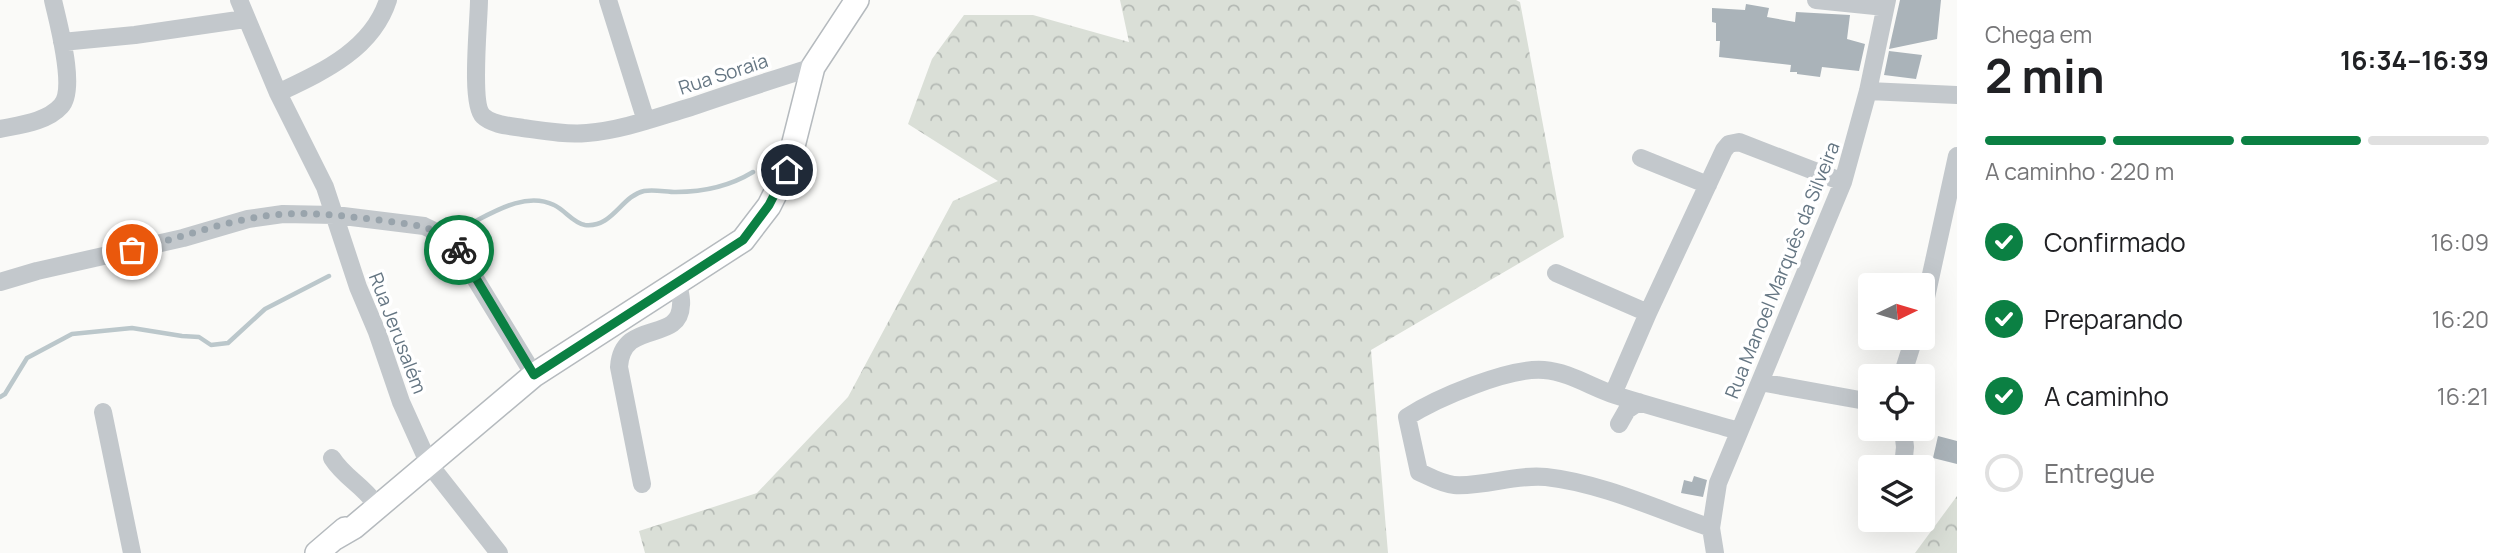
<!DOCTYPE html>
<html lang="pt">
<meta charset="utf-8">
<style>
:root{--surface:#fff;--page:#f2f2f2;--text:#202124;--muted:#757577;--line:#e0e0e0;--accent:#0b8043}
body{margin:0;font-family:Manrope,sans-serif;background:var(--page);color:var(--text);height:100vh;display:flex;flex-direction:column;font-size:26px;white-space:nowrap}
*{box-sizing:border-box;margin:0}
p{font-size:23px;color:var(--muted)}
.icon{flex:none;width:38px;height:38px;fill:none;stroke:currentColor;stroke-width:2;stroke-linecap:round;stroke-linejoin:round}
.map{position:relative;flex:1;overflow:hidden}
.side{display:flex;flex-direction:column;background:var(--surface);width:560px}
.side>*{flex:none}
.needle{width:46px;rotate:85deg}
.tools{position:absolute;left:1858px;top:273px;display:grid;gap:14px}
.tools a{display:grid;place-items:center;width:77px;height:77px;border-radius:7px;background:var(--surface);box-shadow:0 7px 28px #0002;font-size:35px}
.pin{position:absolute;display:grid;place-items:center;width:60px;height:60px;color:#fff;margin:-30px;border:4px solid #fff;border-radius:50%;box-shadow:0 2px 7px #0007}
.courier{position:absolute;display:grid;place-items:center;width:70px;height:70px;margin:-35px;border:5px solid #0b8043;border-radius:50%;background:#fff;color:#222;box-shadow:0 2px 9px #0007}
.head em{font-style:normal;font-weight:700}
.head div{display:flex;flex-direction:column-reverse}
.head{display:flex;align-items:center;justify-content:space-between;height:119px;padding:0 28px}
h1{font-size:46px;font-weight:700;line-height:52px}
.bar{display:grid;grid-template-columns:repeat(4,1fr);gap:10px 7px;align-content:center;height:84px;padding:0 28px}
.bar i{height:9px;border-radius:5px;background:var(--line)}
.bar .current{background:var(--accent)}
.bar p{grid-column:span 4}
ol{padding:0 28px;list-style:none}
li{display:flex;align-items:center;gap:21px;height:77px}
li p{margin-inline-start:auto}
li .icon{padding:7px;border-radius:50%;background:var(--accent);color:#fff;stroke-width:4}
li:last-child{color:var(--muted)}
li i{width:38px;height:38px;border:4px solid var(--line);border-radius:50%}
main{display:flex;flex:1;min-height:0}
.map>svg:first-child{display:block}
.forest{fill:url(#forest-crowns)}
.lines{fill:none;stroke-linecap:round;stroke-linejoin:round}
.stream{stroke:#bbc7cb;stroke-width:4.5}
.building{fill:#aab3b9}
.major-casing{stroke:#b5babe;stroke-width:26}
.minor{stroke:#c3c8cc;stroke-width:18}
.major{stroke:#fff;stroke-width:23}
.done{stroke:#99a4ac;stroke-width:7;stroke-dasharray:0 12.6}
.route{stroke:#0b8043;stroke-width:9}
.labels{text-anchor:middle;stroke-width:7;stroke-linejoin:round;paint-order:stroke}
.street-label{font-size:19px;fill:#657683;stroke:#fff}
</style>
<main>
<div class="map">
<svg width="1957" height="553" viewBox="0 0 1957 553">
<defs>
<pattern id="forest-crowns" width="20" height="18" patternUnits="userSpaceOnUse" patternTransform="scale(1.75)"><rect width="20" height="18" fill="#dadfd7"/><path d="M2 6a3 3 0 1 1 6 0M12 15a3 3 0 1 1 6 0" fill="none" stroke="#b4b9b4"/></pattern>
</defs>
<rect width="100%" height="100%" fill="#fafaf8"/>
<!-- forest -->
<path class="forest" d="M1120 0H1516L1520 2 1564 237 1371 350 1388 553H645L639 531 757 493 848 397 953 201 998 181 908 124 932 59 964 15H1033L1129 42Z
M1957 496V553H1915Z"/>
<g class="lines">
<!-- stream -->
<path class="stream" d="M468 225C492 213 525 191 554 205 565 210 573 223 585 225 613 228 621 196 644 191 654 189 666 192 676 192 704 192 730 186 753 172
M0 397 5 394 27 358 72 334 132 328 182 336 199 337 211 345 228 343 265 309 329 276"/>
</g>
<!-- building -->
<path class="building" d="M1900 0H1941L1937 39 1889 49Z
M1746 4 1769 8 1767 17 1795 22 1796 12 1850 15 1847 39 1865 44 1859 71 1822 67 1820 77 1797 74V72H1790L1791 65 1719 57 1720 41H1716V23L1712 22V8L1745 10Z
M1889 51 1922 55 1916 79 1884 75Z
M1938 436 1957 441V464L1933 458Z
M1694 476 1707 480 1703 497 1681 493 1684 480 1692 482Z"/>
<g class="lines">
<!-- major casing -->
<g class="major-casing">
<path id="major" d="M335 538 354 527 534 375 743 240 769 206 787 170 813 67 857 0
M317 553 345 529"/>
</g>
<!-- minor -->
<path class="minor" d="M239 0 278 93 325 187 358 287 377 332 401 402 429 464 499 553
M479 0C479 21 470 104 483 116 492 125 511 126 523 128 544 131 566 135 587 133 623 130 657 117 691 107 731 93 772 80 813 67
M608 0 646 121
M1816 0 1885 7
M62 42 135 35 245 19
M1868 91 1957 95
M278 93C322 72 372 50 388 0
M0 129C19 125 47 122 61 106 77 89 58 23 53 0
M1641 158 1708 185
M1556 273 1648 313
M0 282 37 271 183 238 248 219 283 214 335 215 424 226 451 239 534 375
M1923 311 1957 156
M1902 376 1914 338
M1760 382 1871 402
M1613 394 1648 313 1724 150 1729 144 1739 142 1843 182
M103 412 132 553
M1619 424 1627 410 1639 402
M1903 429 1905 447 1903 467
M332 458C344 477 362 485 374 502
M642 484 619 367C622 318 680 344 681 305 682 298 679 290 678 283
M1711 528C1659 510 1601 483 1546 477 1515 474 1485 487 1454 485 1442 484 1430 477 1419 472L1407 417C1437 398 1509 367 1544 370 1569 372 1591 387 1615 395 1656 408 1698 419 1739 431
M1715 553 1711 528 1718 483 1843 182 1868 91 1887 0"/>
<!-- major -->
<use href="#major" class="major"/>
</g>
<g class="lines">
<!-- done -->
<path class="done" d="M132 250C180 238 235 217 284 214 319 212 352 217 387 221 414 225 441 226 459 250"/>
<!-- route -->
<path class="route" d="M459 250 534 375 743 240 769 205 787 170"/>
</g>
<g class="labels">
<!-- street labels -->
<g class="street-label">
<text transform="translate(723 74) rotate(-18)" y="7">Rua Soraia</text>
<text transform="translate(1782 270) rotate(-68)" y="7">Rua Manoel Marquês da Silveira</text>
<text transform="translate(398 333) rotate(69)" y="7">Rua Jerusalém</text>
</g>
</g>
</svg>
<div class="tools">
<a><svg class="needle" viewBox="-14 -14 28 28"><path d="M0-13l5 13h-10z" fill="#e53935"/><path d="M0 13l5-13h-10z" fill="#757577"/></svg></a>
<a><svg class="icon" aria-label="locate" viewBox="0 0 24 24"><circle cx="12" cy="12" r="6"/><path d="M12 2v4M12 18v4M2 12h4M18 12h4"/></svg></a>
<a><svg class="icon" aria-label="layers" viewBox="0 0 24 24"><path d="M12 4l9 5-9 5-9-5zM3 14l9 5 9-5"/></svg></a>
</div>
<div class="pin" style="left:132px;top:250px;background:#ea580c"><svg class="icon" aria-label="bag" viewBox="0 0 24 24"><path d="M5 8h14l-1 12H6zM9 8a3 3 0 0 1 6 0"/></svg></div>
<div class="pin" style="left:787px;top:170px;background:#1f2937"><svg class="icon" aria-label="home" viewBox="0 0 24 24"><path d="M3 11l9-7 9 7M6 9v11h12V9"/></svg></div>
<div class="courier" style="left:459px;top:250px"><svg class="icon" aria-label="bike" viewBox="0 0 24 24"><circle cx="6" cy="16" r="4"/><circle cx="18" cy="16" r="4"/><path d="M6 16l4-8h5l3 8M10 8l3 8H6M13 5h3"/></svg></div>
</div>
<section class="side">
<div class="head"><div><h1>2 min</h1><p>Chega em</p></div><em>16:34–16:39</em></div>
<div class="bar"><i class="current"></i><i class="current"></i><i class="current"></i><i></i><p>A caminho · 220 m</p></div>
<ol>
<li><svg class="icon" aria-label="check" viewBox="0 0 24 24"><path d="M5 12l5 5 9-10"/></svg>Confirmado<p>16:09</p></li>
<li><svg class="icon" aria-label="check" viewBox="0 0 24 24"><path d="M5 12l5 5 9-10"/></svg>Preparando<p>16:20</p></li>
<li><svg class="icon" aria-label="check" viewBox="0 0 24 24"><path d="M5 12l5 5 9-10"/></svg>A caminho<p>16:21</p></li>
<li><i></i>Entregue</li>
</ol>
</section>
</main>
